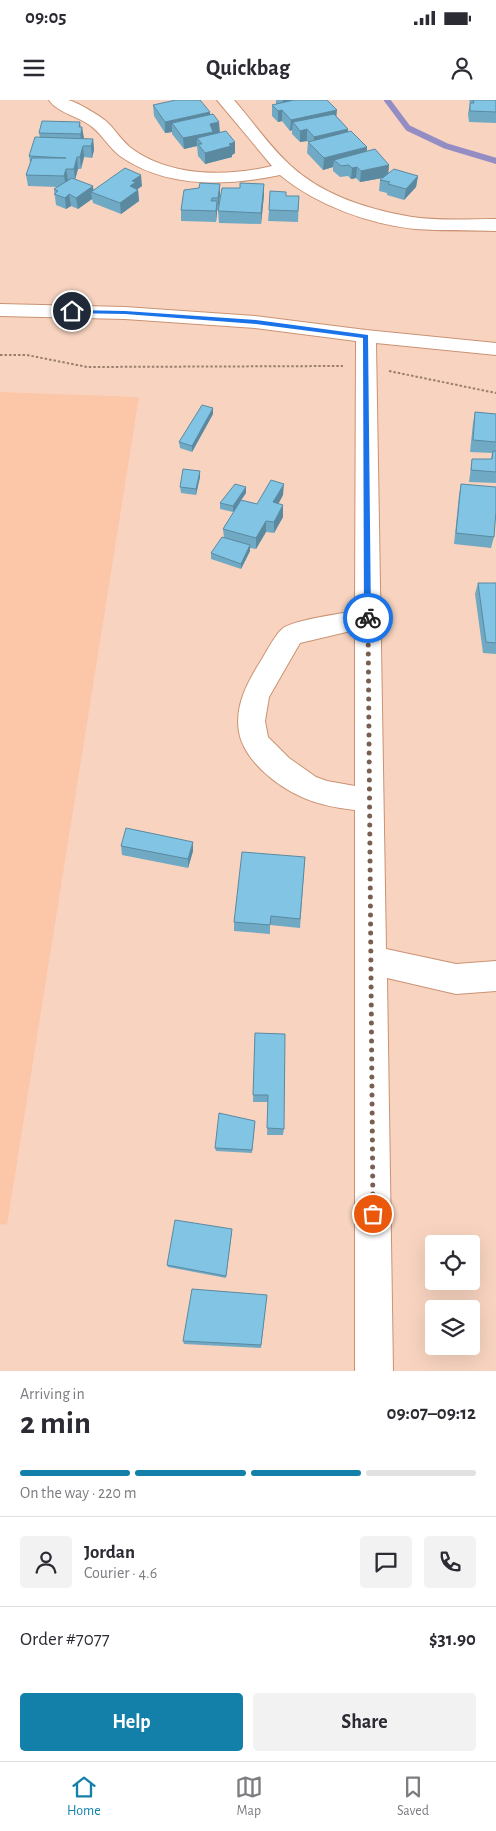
<!DOCTYPE html>
<meta charset="utf-8">
<style>
:root{--surface:#fff;--page:#f2f2f3;--text:#2b2b33;--muted:#7c7c81;--line:#e1e1e2;--accent:#1280a8}
body{margin:0;font-family:"Alegreya Sans",sans-serif;background:var(--page);color:var(--text);height:100vh;display:flex;flex-direction:column;font-size:19px;white-space:nowrap}
*{box-sizing:border-box;margin:0}
p{font-size:16px;color:var(--muted)}
.icon{flex:none;width:28px;height:28px;fill:none;stroke:currentColor;stroke-width:2;stroke-linecap:round;stroke-linejoin:round}
.map{position:relative;height:1271px;overflow:hidden}
.drawer{display:flex;flex-direction:column;background:var(--surface);flex:1}
.drawer>*{flex:none}
.tools{position:absolute;left:425px;top:1135px;display:grid;gap:10px}
.tools a{display:grid;place-items:center;width:55px;height:55px;border-radius:5px;background:var(--surface);box-shadow:0 5px 20px #0002;font-size:25px}
.pin{position:absolute;display:grid;place-items:center;width:42px;height:42px;color:#fff;margin:-21px;border:2px solid #fff;border-radius:50%;box-shadow:0 1px 5px #0007}
.courier{position:absolute;display:grid;place-items:center;width:50px;height:50px;margin:-25px;border:4px solid #1a73e8;border-radius:50%;background:#fff;color:#222;box-shadow:0 1px 6px #0007}
.headline em{font-style:normal;font-weight:700}
.headline div{display:flex;flex-direction:column-reverse}
.headline{display:flex;align-items:center;justify-content:space-between;height:85px;padding:0 20px}
h1{font-size:32px;font-weight:700;line-height:38px}
.bar{display:grid;grid-template-columns:repeat(4,1fr);gap:8px 5px;align-content:center;height:60px;padding:0 20px}
.bar i{height:6px;border-radius:4px;background:var(--line)}
.bar .selected{background:var(--accent)}
.bar p{grid-column:span 4}
.line{display:flex;align-items:center;gap:12px;padding:0 20px;border-top:1px solid var(--line)}
.line div{flex:1}
.round{display:grid;place-items:center;flex:none;width:52px;height:52px;border-radius:5px;background:var(--page)}
.cta{display:flex;gap:10px;margin-top:auto;padding:10px 20px}
.cta a{flex:1;height:58px;border-radius:5px;background:var(--accent);color:#fff;font-size:20px;font-weight:700;line-height:58px;text-align:center}
.cta a+a{background:var(--page);color:var(--text)}
.status{display:flex;justify-content:space-between;align-items:center;height:35px;padding:0 25px;background:var(--surface);direction:ltr}
.status svg{height:14px;fill:currentColor}
header{display:flex;justify-content:space-between;align-items:center;height:65px;padding:0 20px;background:var(--surface);font-size:22px;font-weight:700}
.menu{display:flex;justify-content:space-around;align-items:center;height:70px;border-top:1px solid var(--line);background:var(--surface);font-size:14px;color:var(--muted)}
.menu a{display:grid;justify-items:center;gap:2px}
.menu .selected{color:var(--accent)}
.map>svg:first-child{display:block}
.built{fill:#fcc6a9}
.lines{fill:none;stroke-linecap:round;stroke-linejoin:round}
.stream{stroke:#948dc3;stroke-width:6}
.minor-casing{stroke:#ca9272;stroke-width:2}
.path{stroke:#9b7e6e;stroke-width:2;stroke-dasharray:2.5 2;stroke-linecap:butt}
.minor{fill:#fff;fill-rule:evenodd}
.wall{fill:#70a9c4}
.shaded-wall{fill:#5b89a0}
.building{fill:#82c4e4;stroke:#5b89a0}
.route{fill:#1a73e8}
.done{stroke:#7a5f50;stroke-width:5;stroke-dasharray:0 9}
</style>
<div class="status"><b>09:05</b><svg viewBox="0 0 49 12"><path d="M0 12V9h3v3zM5 12V6h3v6zM10 12V3h3v9zM15 12V0h3v12zM26 1h20v11H26zM47 4h2v5h-2z"/></svg></div>
<header><svg class="icon" aria-label="menu" viewBox="0 0 24 24"><path d="M4 6h16M4 12h16M4 18h16"/></svg>Quickbag<svg class="icon" aria-label="person" viewBox="0 0 24 24"><circle cx="12" cy="8" r="4"/><path d="M4 21q1-7 8-7t8 7"/></svg></header>
<div class="map">
<svg width="496" height="1271" viewBox="0 0 496 1271">
<rect width="100%" height="100%" fill="#f8d4c0"/>
<!-- built -->
<path class="built" d="M0 292 139 297 7 1125 0 1124Z"/>
<g class="lines">
<!-- stream -->
<path class="stream" d="M387 0 408 28 446 46 496 61"/>
<!-- minor casing -->
<g class="minor-casing">
<path id="minor" d="M49 0C54 0 63 0 68 0 77 2 101 16 108 23 116 31 122 41 131 48 170 77 227 77 272 66L217 0H234C253 22 270 47 291 66 324 96 370 110 412 117 439 121 469 119 496 119V131C469 130 442 131 415 129 369 124 316 105 280 75 228 86 167 89 120 56 108 47 101 32 88 24 76 16 57 12 49 0Z
M0 204 125 207 255 216 366 230 496 243V255L376 243 386 849 456 864 496 861V891L456 894 387 878 393 1271H355V710C338 708 320 705 304 698 278 687 244 661 239 632 235 608 245 587 257 567 264 557 273 537 282 529 292 520 340 514 355 511L356 241 255 228 125 219 0 216ZM355 530V686L327 681 316 677 289 658 268 637 265 621 269 597 300 543Z"/>
</g>
<!-- path -->
<path class="path" d="M0 255H27L87 267 343 266
M389 271 496 293"/>
<!-- minor -->
<use href="#minor" class="minor"/>
</g>
<!-- wall -->
<path class="wall" d="M276 0H327L336 16 348 29V32L367 47V51L389 65 388 73 418 76 416 87 404 100 387 95V93L379 91 380 80 383 78 360 82 356 78 351 79 348 76 340 77 333 71V67L323 70 307 53 308 42 307 41 300 42 292 34V30L290 31 282 21 278 22 272 16V5L276 4Z
M469 0H496V23L469 22 468 14 470 3Z
M153 5 210 15 220 33 235 53 232 55V57L205 64 198 56 197 46 184 49 172 34V32L165 33 154 16Z
M81 27 83 39H93L94 50 92 58 84 57 81 69H78L75 79 93 90 142 86 138 89 139 101 121 114 93 103 92 99 78 109 71 106 66 109 56 105 54 89 57 87 28 86 26 75 30 63 29 56 40 38 39 33Z
M220 84V95L218 110H217L216 122 181 121V110L199 88Z
M264 84V95L261 124 219 123 218 111 240 88Z
M286 96H299L298 122 268 121 269 110Z
M475 312 496 314V383L469 382 472 359H491L492 353 470 352 473 323Z
M213 314 192 352 180 348 179 342Z
M200 377 196 395 181 393 180 387Z
M461 384 494 437 491 448 454 444 459 395Z
M246 387V393L241 400 257 404 283 395 278 404 283 417 274 433 266 432 256 449 250 448V451L241 469 211 459V453L224 438 223 429 238 405 233 412 220 409V403Z
M478 483H496V554L483 553 475 494Z
M121 746 193 751 188 768 122 755Z
M305 757 300 828 270 825V834L234 831V822Z
M255 933 284 1029 283 1035H267L268 1002H253Z
M255 1021 252 1053 216 1051 215 1048Z
M232 1131 226 1178 168 1167 167 1165Z
M267 1195 261 1248 184 1244 183 1241Z"/>
<!-- shaded-wall -->
<path class="shaded-wall" d="M283 0H322L283 11Z
M282 10V21L278 22V11Z
M337 10 336 21 293 22 292 30 290 31 291 20Z
M210 12 211 23H172V32L165 33V22Z
M80 22 81 31 82 27 84 38 82 45 79 27Z
M219 22 220 33 202 44 197 38V46L184 49 183 38 210 24Z
M307 29V41L300 42V31Z
M348 29 347 41 313 48 314 37Z
M93 39 94 50 92 58 91 46Z
M235 42V53L232 55V57L205 64V53Z
M83 46 84 57 81 69 80 57Z
M367 47 366 58 334 60 333 67 323 70 324 58Z
M77 57 78 69 75 80 74 69Z
M389 65 388 77 360 82 361 71Z
M357 67 356 78 351 79 352 68Z
M66 69 68 80 66 87 64 76Z
M141 75 142 86 136 90H138L139 101 121 114 120 103 130 86 132 81Z
M418 76 416 87 404 100 406 89Z
M220 84V95L218 110V98Z
M264 84V95L261 124V113Z
M93 86 94 93 91 92 92 99 78 109 76 98Z
M69 94 71 106 66 109 65 98Z
M217 101V113L216 122V111Z
M213 308V314L192 352V346Z
M200 371V377L196 395V389Z
M284 384 283 395 273 414V402Z
M246 387V393L233 412V406Z
M283 405V417L274 433V422Z
M266 421V432L256 449V438Z
M250 445V451L241 469V464Z
M193 742V751L188 768V759Z"/>
<!-- building -->
<path class="building" d="M176 0H200L210 12 165 22 153 5Z
M294 0H327L337 10 291 20 282 10 278 11 272 5Z
M473 0H496V12L470 11V3H474Z
M213 14 219 22 210 24 213 32 183 38 172 23Z
M334 14 348 29 314 37 307 29 300 31 293 22Z
M42 21 80 22 79 27H82L81 34 39 33Z
M226 31 235 42 229 44 231 46 205 53 198 44H202L197 38Z
M351 31 367 47 324 58 308 42Z
M35 37 93 39 91 46H83L80 57H77L74 69H66L64 76 26 75 32 58H66L29 56Z
M375 49 389 65 361 71 357 67 352 68 349 65 341 66 334 60Z
M125 68 141 75 132 81 136 82 130 86 138 90 120 103 91 92Z
M394 69 418 76 406 89 388 84 390 82 380 80Z
M72 78 93 86 76 98 69 94 65 98 54 94 58 91 54 89Z
M200 83 220 84 218 98H212L211 101H217L216 111 181 110 184 90 199 88Z
M240 83 264 84 261 113 218 111 222 88H240Z
M270 91 286 92V96H299L298 111 269 110Z
M202 305 213 308 192 346 179 342Z
M475 312 496 314V342L473 340Z
M493 351H496V372L471 370 472 359H492Z
M183 369 200 371 196 389 180 387Z
M271 380 284 384 273 402 283 405 274 422 266 421 256 438 223 429 241 400 257 404Z
M235 384 246 387 233 406 220 403Z
M461 384 496 387V411L494 437 456 433Z
M222 437 250 445 241 464 211 453Z
M478 483H496V543L486 542Z
M126 728 193 742 188 759 121 746Z
M242 752 305 757 300 819 271 816 270 825 234 822Z
M255 933 285 934 284 1029 267 1028 268 995H253Z
M219 1013 255 1021 252 1050 215 1048Z
M175 1120 232 1129 226 1176 167 1165Z
M192 1189 267 1195 261 1245 183 1241Z"/>
<!-- route -->
<path class="route" d="M72 210 125 211 256 220 368 235 371 520H368L364 518 363 238 256 224 125 214 70 213Z"/>
<g class="lines">
<!-- done -->
<path class="done" d="M368 518 373 1114"/>
</g>
</svg>
<div class="tools">
<a><svg class="icon" aria-label="locate" viewBox="0 0 24 24"><circle cx="12" cy="12" r="6"/><path d="M12 2v4M12 18v4M2 12h4M18 12h4"/></svg></a>
<a><svg class="icon" aria-label="layers" viewBox="0 0 24 24"><path d="M12 4l9 5-9 5-9-5zM3 14l9 5 9-5"/></svg></a>
</div>
<div class="pin" style="left:373px;top:1114px;background:#ea580c"><svg class="icon" aria-label="bag" viewBox="0 0 24 24"><path d="M5 8h14l-1 12H6zM9 8a3 3 0 0 1 6 0"/></svg></div>
<div class="pin" style="left:72px;top:211px;background:#1f2937"><svg class="icon" aria-label="home" viewBox="0 0 24 24"><path d="M3 11l9-7 9 7M6 9v11h12V9"/></svg></div>
<div class="courier" style="left:368px;top:518px"><svg class="icon" aria-label="bike" viewBox="0 0 24 24"><circle cx="6" cy="16" r="4"/><circle cx="18" cy="16" r="4"/><path d="M6 16l4-8h5l3 8M10 8l3 8H6M13 5h3"/></svg></div>
</div>
<section class="drawer">
<div class="headline"><div><h1>2 min</h1><p>Arriving in</p></div><em>09:07–09:12</em></div>
<div class="bar"><i class="selected"></i><i class="selected"></i><i class="selected"></i><i></i><p>On the way · 220 m</p></div>
<div class="line" style="height:90px"><a class="round"><svg class="icon" aria-label="person" viewBox="0 0 24 24"><circle cx="12" cy="8" r="4"/><path d="M4 21q1-7 8-7t8 7"/></svg></a><div><b>Jordan</b><p>Courier · 4.6</p></div><a class="round"><svg class="icon" aria-label="chat" viewBox="0 0 24 24"><path d="M4 5h16v11H9l-5 4z"/></svg></a><a class="round"><svg class="icon" aria-label="phone" viewBox="0 0 24 24"><path d="M5 4h4l2 5-3 2q2 4 5 5l2-3 5 2v4C11 20 4 13 5 4z"/></svg></a></div>
<div class="line" style="height:65px"><div>Order #7077</div><b>$31.90</b></div>
<div class="cta"><a>Help</a><a>Share</a></div>
</section>
<nav class="menu">
<a class="selected"><svg class="icon" aria-label="home" viewBox="0 0 24 24"><path d="M3 11l9-7 9 7M6 9v11h12V9"/></svg>Home</a>
<a><svg class="icon" aria-label="map" viewBox="0 0 24 24"><path d="M3 6l6-2 6 2 6-2v14l-6 2-6-2-6 2zM9 4v14M15 6v14"/></svg>Map</a>
<a><svg class="icon" aria-label="saved" viewBox="0 0 24 24"><path d="M7 4h10v16l-5-4-5 4z"/></svg>Saved</a>
</nav>
